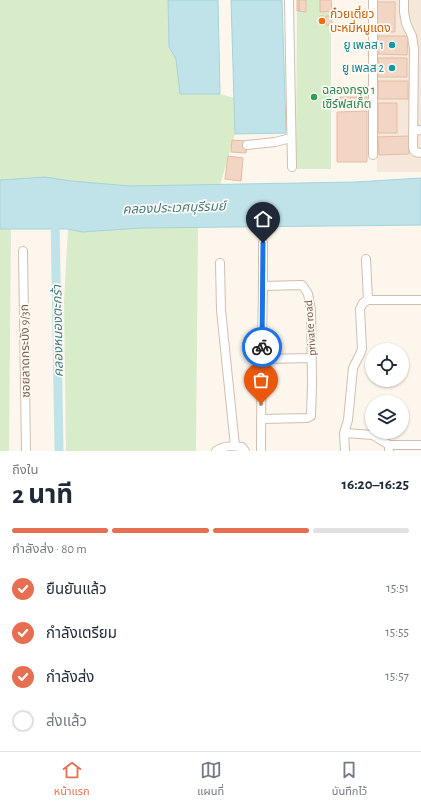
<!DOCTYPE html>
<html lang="th">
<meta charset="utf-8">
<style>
:root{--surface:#fff;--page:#f2f2f3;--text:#1f2937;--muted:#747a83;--line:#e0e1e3;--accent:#e76f51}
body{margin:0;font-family:"Alegreya Sans","Noto Sans Thai",sans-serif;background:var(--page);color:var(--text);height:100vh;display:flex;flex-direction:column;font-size:15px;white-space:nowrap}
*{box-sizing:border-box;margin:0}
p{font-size:13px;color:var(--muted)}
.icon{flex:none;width:22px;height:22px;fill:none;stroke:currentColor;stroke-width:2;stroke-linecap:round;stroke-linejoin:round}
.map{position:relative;height:451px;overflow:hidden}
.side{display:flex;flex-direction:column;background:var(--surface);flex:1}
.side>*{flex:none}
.tools{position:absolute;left:365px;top:343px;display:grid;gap:8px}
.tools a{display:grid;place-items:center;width:44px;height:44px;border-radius:50%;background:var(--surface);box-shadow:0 1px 3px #0004;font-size:20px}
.pin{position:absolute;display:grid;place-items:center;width:34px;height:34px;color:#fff;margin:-41px -17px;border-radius:50% 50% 50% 0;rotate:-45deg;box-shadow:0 0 4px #0007}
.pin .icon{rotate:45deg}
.courier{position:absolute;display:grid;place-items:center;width:40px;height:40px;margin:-20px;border:3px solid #1a73e8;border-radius:50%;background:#fff;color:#222;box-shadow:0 1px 5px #0007}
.headline em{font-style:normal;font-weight:700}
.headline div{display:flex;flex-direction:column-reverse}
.headline{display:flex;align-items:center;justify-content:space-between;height:68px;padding:0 12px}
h1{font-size:26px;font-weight:700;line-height:30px}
.bar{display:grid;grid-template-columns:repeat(4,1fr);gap:6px 4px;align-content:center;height:48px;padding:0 12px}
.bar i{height:5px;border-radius:3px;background:var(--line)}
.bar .active{background:var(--accent)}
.bar p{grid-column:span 4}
ol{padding:0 12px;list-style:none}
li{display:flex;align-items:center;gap:12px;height:44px}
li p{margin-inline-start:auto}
li .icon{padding:4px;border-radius:50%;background:var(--accent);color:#fff;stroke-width:4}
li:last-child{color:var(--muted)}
li i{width:22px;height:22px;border:2px solid var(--line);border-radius:50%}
.dock{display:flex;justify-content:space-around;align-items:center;height:56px;border-top:1px solid var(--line);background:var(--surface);font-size:11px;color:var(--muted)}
.dock a{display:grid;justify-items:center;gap:2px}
.dock .active{color:var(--accent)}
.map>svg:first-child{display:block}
.residential{fill:#f5e8da}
.green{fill:#d8ecc9}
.water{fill:#bfe3e8;stroke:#a5d3da}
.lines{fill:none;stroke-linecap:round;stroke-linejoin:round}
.canal{stroke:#bfe3e8;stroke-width:9}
.building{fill:#f3d5c3;stroke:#e6bba3}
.minor-casing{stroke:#d1beb0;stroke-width:10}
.minor{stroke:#fff;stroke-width:8}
.done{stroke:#a89285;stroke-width:4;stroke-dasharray:0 7.2}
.route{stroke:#1a73e8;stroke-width:5}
.food-dot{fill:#e8710a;stroke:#fffaf3;stroke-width:1.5}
.culture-dot{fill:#0f9aa8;stroke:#fffaf3;stroke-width:1.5}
.leisure-dot{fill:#2e9e5b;stroke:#fffaf3;stroke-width:1.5}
.labels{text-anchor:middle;stroke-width:3.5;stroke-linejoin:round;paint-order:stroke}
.food-label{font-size:12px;fill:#c56008;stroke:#fffaf3;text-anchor:start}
.culture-label{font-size:12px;fill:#0d838f;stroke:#fffaf3;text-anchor:end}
.leisure-label{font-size:12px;fill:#27864d;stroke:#fffaf3;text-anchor:start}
.street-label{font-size:12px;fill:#7a5c4d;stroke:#fffaf3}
.water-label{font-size:13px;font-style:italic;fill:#437c86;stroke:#fffaf3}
</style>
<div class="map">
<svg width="421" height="451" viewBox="0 0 421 451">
<rect width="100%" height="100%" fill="#fdf6ec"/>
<!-- residential -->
<path class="residential" d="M376 0H421V172H377Z"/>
<!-- green -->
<path class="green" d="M0 0H168L169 47 176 59 180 94H220L234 98 235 134 220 185 130 186 71 181 45 177 0 180Z
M297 0H331V169H296Z
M198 227 196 451H66L64 301 68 229 82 232 142 228Z
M0 229H11L9 451H0Z"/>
<!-- water -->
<path class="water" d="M168 0H218L220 94H180L176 59 169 47Z
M231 0H282L286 133 235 134Z
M45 177 71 181 130 186 356 182 421 178V225L142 228 82 232 68 229H0V180Z"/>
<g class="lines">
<!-- canal -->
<path class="canal" d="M55 217 59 451"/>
</g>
<!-- building -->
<path class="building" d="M297 0H299V11H297Z
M299 0H306V12L299 11Z
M320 0H331L332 11 320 12Z
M376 2H395V32H376Z
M320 16H324V25H320Z
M326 16H332V25H326Z
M378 36H408L407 55 378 54Z
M378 58H407V77H378Z
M378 81H408V99H378Z
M340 97H367V104H340Z
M378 103H397V133H378Z
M367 111V162H337V112Z
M409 136V154L379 155 378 137Z
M232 140 247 141 246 153 231 152Z
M228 156 243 158 241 181 225 179Z"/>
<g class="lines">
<!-- minor casing -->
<g class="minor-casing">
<path id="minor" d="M289 0 292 167
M373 0V155
M404 0V12L406 23 412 36 414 49 413 146C413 151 416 153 421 153
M413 131 421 130
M247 145 275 142 291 138
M263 243V286
M23 251 26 451
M366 259 368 300
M220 263 221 310 235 446
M262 359 312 358
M261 419 307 418 311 416 312 384 311 310 308 294 305 289 302 285 263 286C262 341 261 396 261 451
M344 433 373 435 389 445
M216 451C224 445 233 446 242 447L245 451
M345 451 344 433 348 420 353 368 360 354 362 349 360 309 363 303 368 300H421
M389 451V445H421"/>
</g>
<!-- minor -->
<use href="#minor" class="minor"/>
</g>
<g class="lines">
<!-- done -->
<path class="done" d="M261 404 262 347"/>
<!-- route -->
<path class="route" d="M262 347 263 243"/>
</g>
<!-- markers -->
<circle class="food-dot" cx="322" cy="21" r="4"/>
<g class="culture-dot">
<circle cx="392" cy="45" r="4"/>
<circle cx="392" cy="68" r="4"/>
</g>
<circle class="leisure-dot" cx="314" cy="97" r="4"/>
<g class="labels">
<!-- food labels -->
<g class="food-label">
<text x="330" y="18">ก๋วยเตี๋ยว<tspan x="330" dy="14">บะหมี่หมูแดง</tspan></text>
</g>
<!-- culture labels -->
<g class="culture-label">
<text x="384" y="49">ยู เพลส 1</text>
<text x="384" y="72">ยู เพลส 2</text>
</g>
<!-- leisure labels -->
<g class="leisure-label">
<text x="322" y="94">ฉลองกรุง 1<tspan x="322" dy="14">เซิร์ฟสเก็ต</tspan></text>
</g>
<!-- street labels -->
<g class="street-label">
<text transform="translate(310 328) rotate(-94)" y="4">private road</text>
<text transform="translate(25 351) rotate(-91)" y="4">ซอยลาดกระบัง 9/3ก</text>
</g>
<!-- water labels -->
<g class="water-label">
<text transform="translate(174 207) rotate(-2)" y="5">คลองประเวศบุรีรมย์</text>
<text transform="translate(57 331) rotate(-91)" y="5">คลองหนองตะกร้า</text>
</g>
</g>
</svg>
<div class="tools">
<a><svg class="icon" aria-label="locate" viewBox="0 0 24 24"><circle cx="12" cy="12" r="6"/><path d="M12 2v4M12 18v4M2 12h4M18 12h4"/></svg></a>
<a><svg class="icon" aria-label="layers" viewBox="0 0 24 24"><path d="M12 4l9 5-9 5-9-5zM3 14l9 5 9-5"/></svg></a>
</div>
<div class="pin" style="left:261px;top:404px;background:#ea580c"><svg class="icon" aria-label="bag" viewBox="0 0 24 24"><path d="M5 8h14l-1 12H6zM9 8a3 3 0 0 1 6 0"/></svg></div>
<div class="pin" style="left:263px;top:243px;background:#1f2937"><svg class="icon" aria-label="home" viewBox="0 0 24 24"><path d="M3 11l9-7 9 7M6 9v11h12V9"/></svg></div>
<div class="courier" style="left:262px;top:347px"><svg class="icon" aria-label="bike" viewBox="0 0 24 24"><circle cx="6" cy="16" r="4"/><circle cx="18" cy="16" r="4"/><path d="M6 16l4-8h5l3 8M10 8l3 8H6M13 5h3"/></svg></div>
</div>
<section class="side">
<div class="headline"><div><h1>2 นาที</h1><p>ถึงใน</p></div><em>16:20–16:25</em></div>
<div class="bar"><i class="active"></i><i class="active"></i><i class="active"></i><i></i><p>กำลังส่ง · 80 m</p></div>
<ol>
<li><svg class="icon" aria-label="check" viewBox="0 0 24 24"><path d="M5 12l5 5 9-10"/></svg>ยืนยันแล้ว<p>15:51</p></li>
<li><svg class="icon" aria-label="check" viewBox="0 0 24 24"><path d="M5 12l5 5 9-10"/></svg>กำลังเตรียม<p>15:55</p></li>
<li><svg class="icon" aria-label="check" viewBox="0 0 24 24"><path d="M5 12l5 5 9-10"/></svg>กำลังส่ง<p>15:57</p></li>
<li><i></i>ส่งแล้ว</li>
</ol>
</section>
<nav class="dock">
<a class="active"><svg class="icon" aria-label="home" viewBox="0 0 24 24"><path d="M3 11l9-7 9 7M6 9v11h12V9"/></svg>หน้าแรก</a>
<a><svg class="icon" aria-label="map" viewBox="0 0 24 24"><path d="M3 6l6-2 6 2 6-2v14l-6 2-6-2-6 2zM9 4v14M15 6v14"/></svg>แผนที่</a>
<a><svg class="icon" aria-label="saved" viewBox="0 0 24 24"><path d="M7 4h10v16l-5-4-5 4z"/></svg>บันทึกไว้</a>
</nav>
